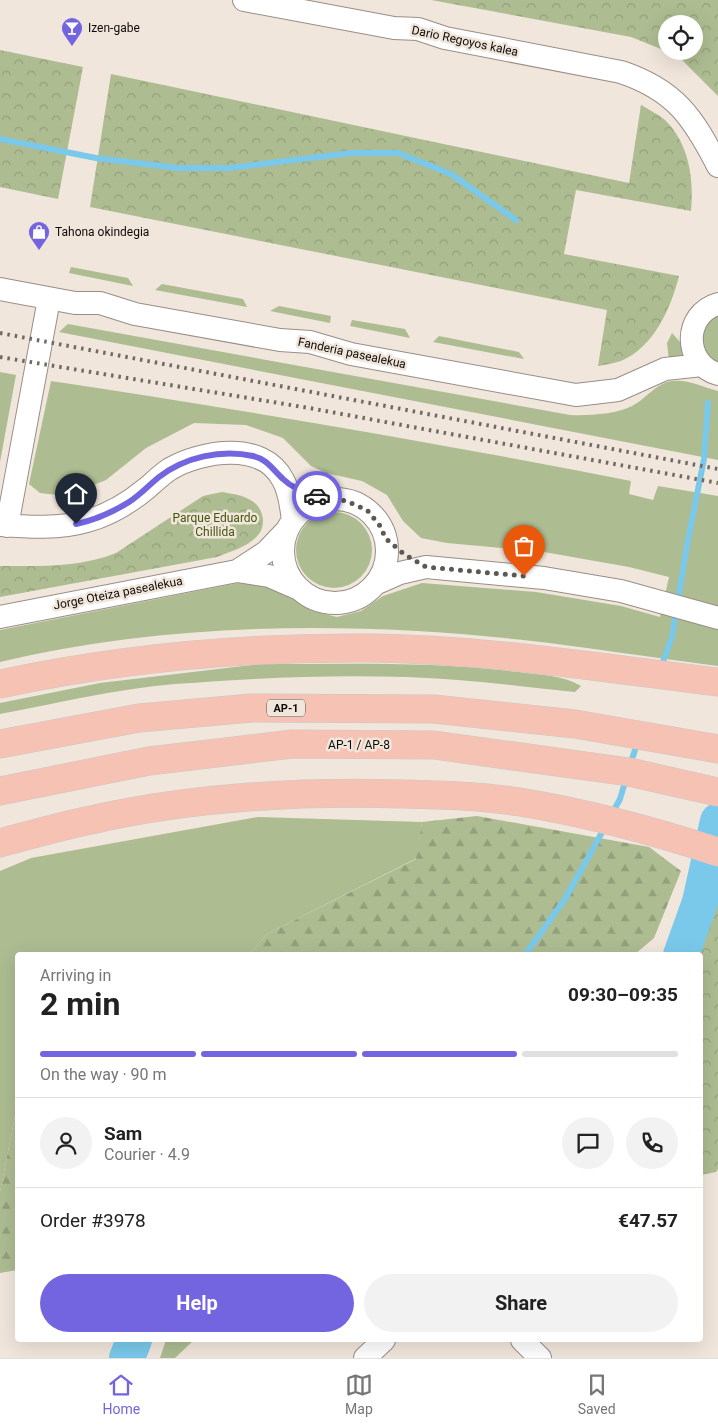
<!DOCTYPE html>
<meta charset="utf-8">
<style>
:root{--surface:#fff;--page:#f2f2f2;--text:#222;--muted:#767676;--line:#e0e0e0;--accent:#7365e0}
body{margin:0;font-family:Roboto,sans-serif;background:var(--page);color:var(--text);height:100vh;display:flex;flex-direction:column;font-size:19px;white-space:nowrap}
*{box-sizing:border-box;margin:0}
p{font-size:16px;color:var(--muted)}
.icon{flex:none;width:28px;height:28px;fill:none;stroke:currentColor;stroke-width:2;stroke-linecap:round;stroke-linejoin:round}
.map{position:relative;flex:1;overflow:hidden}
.sheet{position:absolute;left:15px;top:952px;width:688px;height:390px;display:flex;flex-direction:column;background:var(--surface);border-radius:5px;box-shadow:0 5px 20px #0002}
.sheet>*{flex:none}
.buttons{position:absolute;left:658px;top:15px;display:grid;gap:10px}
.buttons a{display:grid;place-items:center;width:45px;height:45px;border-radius:50%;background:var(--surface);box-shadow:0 5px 20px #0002;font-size:25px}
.pin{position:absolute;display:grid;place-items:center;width:42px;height:42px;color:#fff;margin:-51px -21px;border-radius:50% 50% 50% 0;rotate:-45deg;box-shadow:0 0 5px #0007}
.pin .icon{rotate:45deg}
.courier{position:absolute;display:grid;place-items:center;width:50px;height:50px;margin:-25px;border:4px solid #7365e0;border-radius:50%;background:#fff;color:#222;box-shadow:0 1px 6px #0007}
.head em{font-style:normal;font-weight:700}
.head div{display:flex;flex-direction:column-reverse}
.head{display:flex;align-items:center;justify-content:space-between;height:85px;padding:0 25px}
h1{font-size:32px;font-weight:700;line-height:38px}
.bar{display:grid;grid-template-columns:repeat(4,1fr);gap:8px 5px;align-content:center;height:60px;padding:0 25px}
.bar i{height:6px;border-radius:4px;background:var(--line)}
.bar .on{background:var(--accent)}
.bar p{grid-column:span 4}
.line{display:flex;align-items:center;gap:12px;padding:0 25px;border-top:1px solid var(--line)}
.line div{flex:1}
.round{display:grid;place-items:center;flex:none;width:52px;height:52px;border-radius:26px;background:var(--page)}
.action{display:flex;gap:10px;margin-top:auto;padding:10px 25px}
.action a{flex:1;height:58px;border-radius:30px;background:var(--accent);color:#fff;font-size:20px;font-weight:700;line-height:58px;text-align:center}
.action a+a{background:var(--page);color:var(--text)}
.tabs{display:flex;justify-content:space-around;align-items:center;height:70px;border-top:1px solid var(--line);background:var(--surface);font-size:14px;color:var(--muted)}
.tabs a{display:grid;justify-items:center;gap:2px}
.tabs .on{color:var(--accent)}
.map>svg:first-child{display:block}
.green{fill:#adbc91}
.forest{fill:url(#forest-firs)}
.park{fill:url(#park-crowns)}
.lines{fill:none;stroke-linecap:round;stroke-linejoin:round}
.stream{stroke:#7ac9ea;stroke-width:6}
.river{stroke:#7ac9ea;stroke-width:36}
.minor-casing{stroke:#988e86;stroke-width:24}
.highway-casing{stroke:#cac9c9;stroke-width:29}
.minor{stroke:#fff;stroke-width:22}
.highway{stroke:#f5c2b3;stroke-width:28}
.rail{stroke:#706a64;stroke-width:4;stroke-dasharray:2.5 5;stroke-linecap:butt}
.done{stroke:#5d5852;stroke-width:5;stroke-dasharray:0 9}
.route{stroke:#7365e0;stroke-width:6}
.labels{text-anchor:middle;stroke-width:5;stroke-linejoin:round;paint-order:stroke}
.shield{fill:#f1e6dc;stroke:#524d48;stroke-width:1}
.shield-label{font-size:11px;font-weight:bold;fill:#0e0b08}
.poi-label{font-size:12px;fill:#0e0b08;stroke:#f1e6dc;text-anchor:start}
.street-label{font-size:12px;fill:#0e0b08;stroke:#f1e6dc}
.park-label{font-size:12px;fill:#43560d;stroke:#f1e6dc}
</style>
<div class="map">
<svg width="718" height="1358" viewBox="0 0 718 1358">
<defs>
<pattern id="forest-firs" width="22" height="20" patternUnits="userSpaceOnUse" patternTransform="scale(1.25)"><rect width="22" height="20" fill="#adbc91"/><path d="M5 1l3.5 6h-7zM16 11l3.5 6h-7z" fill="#94a07c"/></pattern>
<pattern id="park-crowns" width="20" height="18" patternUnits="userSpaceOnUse" patternTransform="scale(1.25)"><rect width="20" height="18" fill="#adbc91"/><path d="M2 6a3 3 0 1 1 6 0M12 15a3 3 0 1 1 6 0" fill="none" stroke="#94a07c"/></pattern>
</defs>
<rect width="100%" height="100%" fill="#f1e6dc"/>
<!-- green -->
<path class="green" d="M71 267 128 278 133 286 69 273Z
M162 284 243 299 247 307 155 290Z
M279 306 331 316 330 323 270 311Z
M718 313V364L702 348 703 328Z
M352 320 405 329 410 338 350 326Z
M68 324 570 415C587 416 617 414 632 406 646 399 656 383 672 381 687 379 703 387 718 391V460L59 332Z
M672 333 681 343 684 357 669 360 667 343Z
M439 336 519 352 524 359 433 342Z
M0 372 16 375 0 462Z
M51 381C245 410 438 443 631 481L629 494 653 500 658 486 718 496V666C653 658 588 647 523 640 353 621 167 622 0 662V630L238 583 273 587 312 611 337 617 361 611 383 596 422 583 536 592 621 606 660 617 669 577 629 567 544 552 447 543 421 538 403 521 387 495 362 481 326 473 311 466 283 438 246 425 194 423 146 448 106 480 66 496 40 493 29 484Z
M296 550a38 38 0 1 1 76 0a38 38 0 1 1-76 0Z
M260 664C346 664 433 661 519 672 541 675 562 675 581 686L575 692C536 688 497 683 458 680 365 673 268 677 175 684 116 689 58 703 0 714V703L100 683Z
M258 817 422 822 417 858 267 934 249 955H18L17 1106 0 1192V871L31 858Z
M166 1340H194L175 1358H160Z"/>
<!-- forest -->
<path class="forest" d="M477 816 649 847 681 871 654 938 634 955H249L267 934 416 859 422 822Z
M17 1106V1270L0 1273V1192Z"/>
<!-- park -->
<path class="park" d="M431 0H718V96L677 55 668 51H694V24H666V51L631 37Z
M0 50 83 67 58 199 0 187Z
M111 74 629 183 641 105C649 110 658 114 665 120 689 143 694 179 691 211L576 190 564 254 679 276C671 308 654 347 621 361 614 363 605 365 598 366L607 310 90 207Z
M222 492C240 495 261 498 263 520 263 525 262 531 258 535 248 547 231 551 217 557L0 597V566C39 566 79 568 116 553L203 496Z
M716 901 718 902V1169L716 1172 700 1175 699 955Z"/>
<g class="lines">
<!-- stream -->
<path class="stream" d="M0 139 96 158 178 168H229L351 153H398L451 174 516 220
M661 667 672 637 687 545 704 459 708 403
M630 765 638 741
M612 814 620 799 626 779
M525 955 565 899 605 827"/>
<!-- river -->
<path class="river" d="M681 955 700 902 718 821
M127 1358 134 1340"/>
<!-- minor casing -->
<g class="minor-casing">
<path id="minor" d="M244 0 394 28 418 29 445 38 621 72C675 90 693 117 718 166
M0 289 75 303H100L135 314 280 340 310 342 351 354 576 395 618 390 665 369 702 365
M718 304C683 314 683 364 718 374
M283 551a52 52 0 1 1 104 0a52 52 0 1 1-104 0Z
M0 525C28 527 60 529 87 521 109 515 129 503 147 488 154 482 161 475 170 469 201 451 263 440 283 480 290 492 291 507 293 520
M7 526 49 299
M237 571 266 552 287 530
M375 584 400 573 426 567 544 578 621 591 718 618
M0 617 237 571 269 576 299 589
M522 1340 540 1358
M365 1358 384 1340"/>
</g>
<!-- highway casing -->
<g class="highway-casing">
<path id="highway" d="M0 684C121 658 245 647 368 648 485 649 602 668 718 682
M0 744 139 718 252 708 434 709 575 724 718 749
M0 791 149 761 292 744 434 745 629 772 718 792
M0 843C30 835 61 826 91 820 193 797 300 791 403 794 443 795 481 796 520 802 587 813 654 831 718 852"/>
</g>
<!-- minor -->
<use href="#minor" class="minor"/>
<!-- highway -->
<use href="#highway" class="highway"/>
<!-- rail -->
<path class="rail" d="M0 333 718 469
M0 357 309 408 718 483"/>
</g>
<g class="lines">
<!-- done -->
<path class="done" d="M317 496 346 501 367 510 381 527 385 538 404 554 426 567 524 576"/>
<!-- route -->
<path class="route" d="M76 524C95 520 113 512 129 502 140 495 149 485 159 477 185 457 221 449 253 456 267 459 273 470 283 479 292 488 306 493 317 496"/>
</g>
<!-- icons -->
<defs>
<g id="bar-pin" transform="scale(1.125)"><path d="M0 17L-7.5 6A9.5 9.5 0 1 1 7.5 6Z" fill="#7365e0" stroke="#f1e6dc"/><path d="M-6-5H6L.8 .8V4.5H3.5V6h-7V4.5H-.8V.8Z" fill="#fff"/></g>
<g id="shop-pin" transform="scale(1.125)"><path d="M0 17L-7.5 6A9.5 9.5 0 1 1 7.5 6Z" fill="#7365e0" stroke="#f1e6dc"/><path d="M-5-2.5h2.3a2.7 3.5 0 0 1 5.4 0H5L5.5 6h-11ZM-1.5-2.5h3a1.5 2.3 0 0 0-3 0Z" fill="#fff"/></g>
</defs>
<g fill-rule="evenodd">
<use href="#bar-pin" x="72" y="28"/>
<use href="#shop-pin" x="39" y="232"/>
</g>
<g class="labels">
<!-- shield labels -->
<rect class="shield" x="267" y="699.5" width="38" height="17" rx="4"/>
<g class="shield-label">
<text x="286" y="712">AP-1</text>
</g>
<!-- poi labels -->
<g class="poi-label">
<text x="88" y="32">Izen-gabe</text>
<text x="55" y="236">Tahona okindegia</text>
</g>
<!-- street labels -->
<g class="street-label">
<text transform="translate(465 41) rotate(12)" y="4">Dario Regoyos kalea</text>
<text transform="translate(352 353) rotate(12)" y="4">Fanderia pasealekua</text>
<text transform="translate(118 593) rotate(-11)" y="4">Jorge Oteiza pasealekua</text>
<text x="359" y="749">AP-1 / AP-8</text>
</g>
<!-- park labels -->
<g class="park-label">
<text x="215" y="522">Parque Eduardo<tspan x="215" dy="14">Chillida</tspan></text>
</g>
</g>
</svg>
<div class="buttons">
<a><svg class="icon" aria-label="locate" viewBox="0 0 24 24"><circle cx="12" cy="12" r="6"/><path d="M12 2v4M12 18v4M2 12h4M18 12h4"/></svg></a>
</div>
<div class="pin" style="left:524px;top:576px;background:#ea580c"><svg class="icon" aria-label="bag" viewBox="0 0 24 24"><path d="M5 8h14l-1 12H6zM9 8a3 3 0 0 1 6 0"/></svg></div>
<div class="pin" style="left:76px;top:524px;background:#1f2937"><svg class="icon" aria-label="home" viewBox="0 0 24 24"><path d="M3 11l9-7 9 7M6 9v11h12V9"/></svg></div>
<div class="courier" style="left:317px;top:496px"><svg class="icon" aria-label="car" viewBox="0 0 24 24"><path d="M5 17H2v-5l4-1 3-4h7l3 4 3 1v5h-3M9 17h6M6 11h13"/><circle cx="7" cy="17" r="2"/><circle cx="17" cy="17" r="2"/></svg></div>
<section class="sheet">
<div class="head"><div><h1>2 min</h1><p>Arriving in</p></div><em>09:30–09:35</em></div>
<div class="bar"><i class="on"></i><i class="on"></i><i class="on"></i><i></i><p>On the way · 90 m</p></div>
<div class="line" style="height:90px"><a class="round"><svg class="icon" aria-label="person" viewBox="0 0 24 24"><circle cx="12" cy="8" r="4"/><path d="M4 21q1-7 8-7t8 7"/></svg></a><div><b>Sam</b><p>Courier · 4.9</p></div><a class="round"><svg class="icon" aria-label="chat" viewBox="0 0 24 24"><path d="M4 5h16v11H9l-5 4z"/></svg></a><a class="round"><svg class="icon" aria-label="phone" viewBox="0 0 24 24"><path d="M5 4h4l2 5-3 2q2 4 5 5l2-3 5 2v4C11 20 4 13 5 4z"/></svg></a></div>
<div class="line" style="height:65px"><div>Order #3978</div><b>€47.57</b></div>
<div class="action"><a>Help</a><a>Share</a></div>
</section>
</div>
<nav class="tabs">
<a class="on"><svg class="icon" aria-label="home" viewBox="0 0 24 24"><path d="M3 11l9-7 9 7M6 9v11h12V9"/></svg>Home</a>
<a><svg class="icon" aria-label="map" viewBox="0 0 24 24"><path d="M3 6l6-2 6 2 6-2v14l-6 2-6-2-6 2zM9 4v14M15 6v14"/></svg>Map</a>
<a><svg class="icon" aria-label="saved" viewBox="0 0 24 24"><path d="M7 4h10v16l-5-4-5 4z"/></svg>Saved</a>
</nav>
